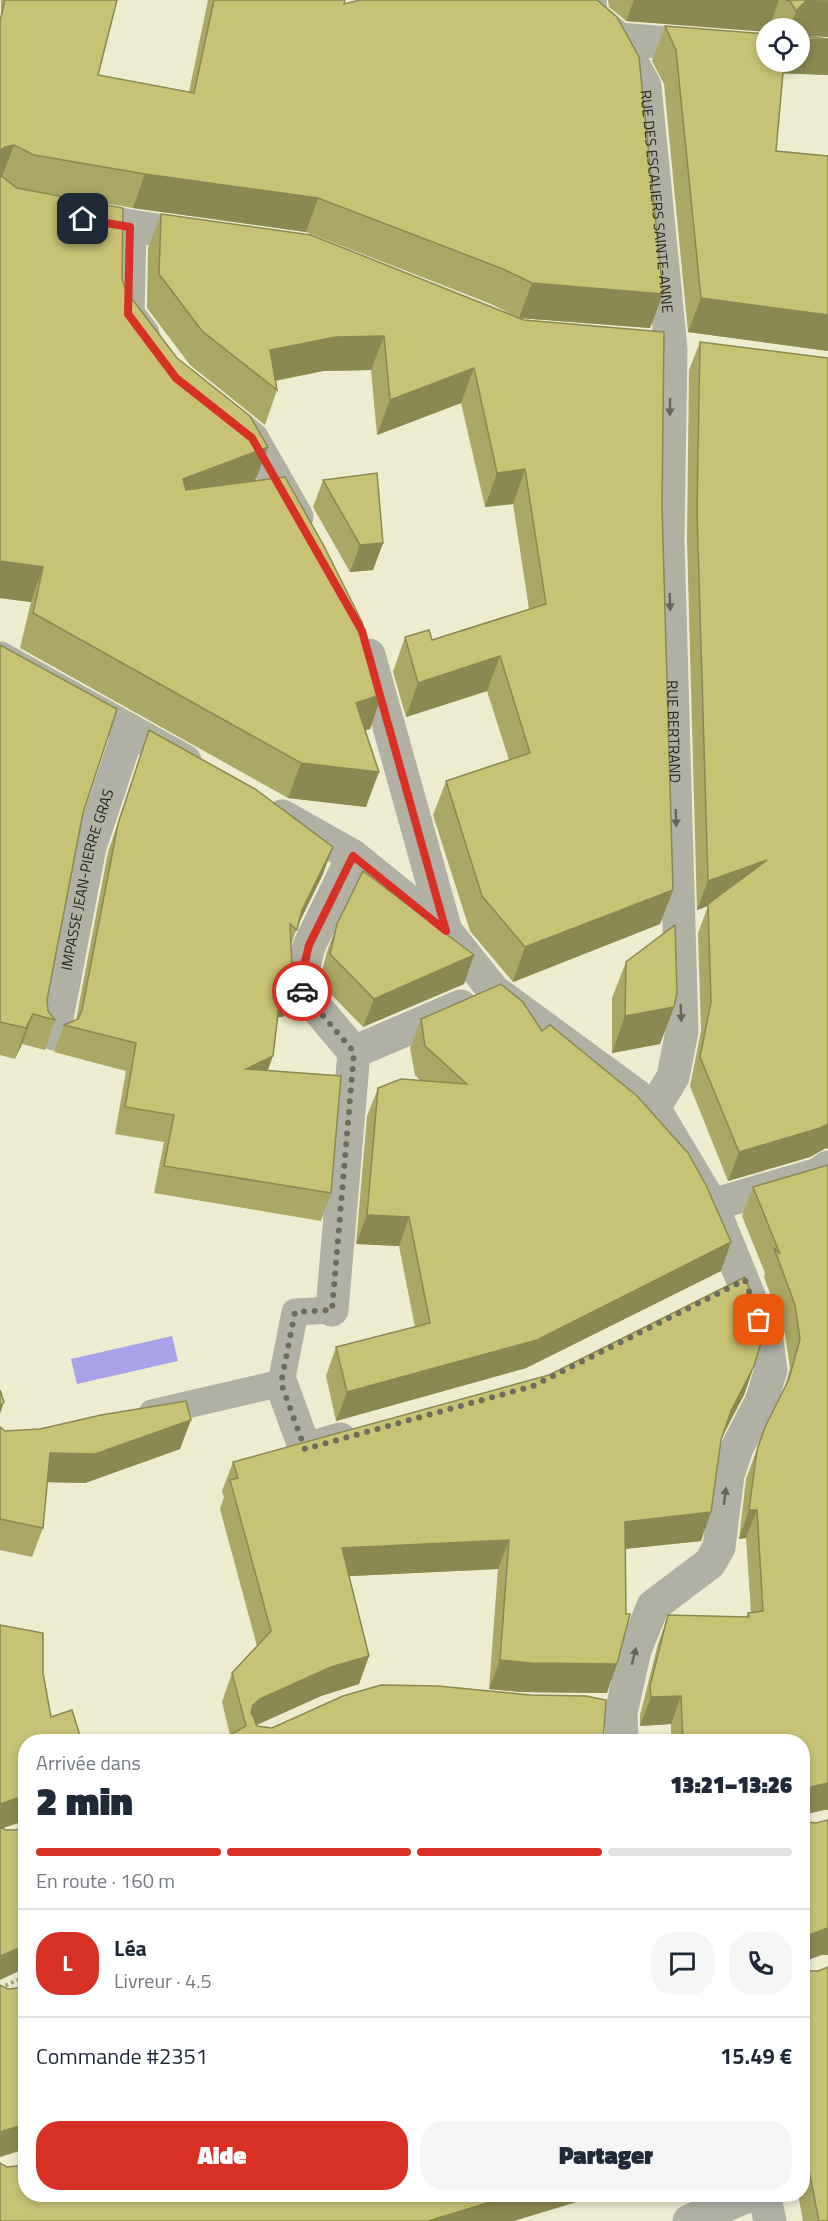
<!DOCTYPE html>
<html lang="fr">
<meta charset="utf-8">
<style>
:root{--surface:#fff;--page:#f6f6f7;--text:#1f2937;--muted:#747a83;--line:#e0e1e3;--accent:#d93025}
body{margin:0;font-family:"Titillium Web",sans-serif;background:var(--page);color:var(--text);height:100vh;display:flex;flex-direction:column;font-size:22px;white-space:nowrap}
*{box-sizing:border-box;margin:0}
p{font-size:20px;color:var(--muted)}
.icon{flex:none;width:33px;height:33px;fill:none;stroke:currentColor;stroke-width:2;stroke-linecap:round;stroke-linejoin:round}
.map{position:relative;flex:1;overflow:hidden}
.panel{position:absolute;left:18px;top:1734px;width:792px;height:468px;display:flex;flex-direction:column;background:var(--surface);border-radius:24px;box-shadow:0 3px 9px #0003}
.panel>*{flex:none}
.controls{position:absolute;left:756px;top:18px;display:grid;gap:12px}
.controls a{display:grid;place-items:center;width:54px;height:54px;border-radius:50%;background:var(--surface);box-shadow:0 3px 9px #0003;font-size:30px}
.pin{position:absolute;display:grid;place-items:center;width:51px;height:51px;color:#fff;margin:-26px;border-radius:12px;box-shadow:0 3px 9px #0006}
.courier{position:absolute;display:grid;place-items:center;width:60px;height:60px;margin:-30px;border:4px solid #d93025;border-radius:50%;background:#fff;color:#222;box-shadow:0 2px 8px #0007}
.head em{font-style:normal;font-weight:800}
.head div{display:flex;flex-direction:column-reverse}
.head{display:flex;align-items:center;justify-content:space-between;height:102px;padding:0 18px}
h1{font-size:39px;font-weight:800;line-height:45px}
.bar{display:grid;grid-template-columns:repeat(4,1fr);gap:9px 6px;align-content:center;height:72px;padding:0 18px}
.bar i{height:8px;border-radius:4px;background:var(--line)}
.bar .selected{background:var(--accent)}
.bar p{grid-column:span 4}
.line{display:flex;align-items:center;gap:15px;padding:0 18px;border-top:2px solid var(--line)}
.line div{flex:1}
.round{display:grid;place-items:center;flex:none;width:63px;height:63px;border-radius:24px;background:var(--page)}
.action{display:flex;gap:12px;margin-top:auto;padding:12px 18px}
.action a{flex:1;height:69px;border-radius:24px;background:var(--accent);color:#fff;font-size:24px;font-weight:800;line-height:69px;text-align:center}
.action a+a{background:var(--page);color:var(--text)}
.map>svg:first-child{display:block}
.water{fill:#a9a2e8}
.lines{fill:none;stroke-linecap:round;stroke-linejoin:round}
.path{stroke:#a3a28d;stroke-width:4;stroke-dasharray:3 3;stroke-linecap:butt}
.lane{stroke:#b1b0a5;stroke-width:27}
.street{stroke:#b1b0a5;stroke-width:33}
.wall{fill:#aba764}
.shaded-wall{fill:#8b8851}
.building{fill:#c7c274;stroke:#8b8851;stroke-width:1.5}
.oneway{fill:#67665b}
.done{stroke:#6e6d5d;stroke-width:6;stroke-dasharray:0 10.8}
.route{stroke:#d93025;stroke-width:8}
.labels{text-anchor:middle;stroke-width:4.5;stroke-linejoin:round;paint-order:stroke}
.street-label{font-size:15px;fill:#2a291f;stroke:#fff}
</style>
<div class="map">
<svg width="828" height="2221" viewBox="0 0 828 2221">
<rect width="100%" height="100%" fill="#edecd1"/>
<!-- water -->
<path class="water" d="M172 1336 178 1361 77 1384 71 1359Z"/>
<g class="lines">
<!-- path -->
<path class="path" d="M0 1988 26 1976"/>
<!-- lane -->
<path class="lane" d="M152 1413 281 1383 295 1312 332 1310"/>
<!-- street -->
<g class="street">
<path id="s1" d="M590 0 591 16 619 39 645 86 671 349 668 540 682 1031 673 1077 654 1108"/>
<path d="M619 39 766 51"/>
<path d="M0 198 14 207 200 237"/>
<path d="M130 227 128 314 143 334"/>
<path d="M234 424 252 438 297 517"/>
<path d="M369 655 446 931"/>
<path d="M0 658 185 761"/>
<path d="M282 816 353 856 446 931 494 991 654 1108 712 1205 767 1340 771 1370 761 1402 737 1448 728 1475 719 1547 710 1563 653 1606 635 1650 621 1713 622 1742"/>
<path d="M353 856 309 946 299 987 354 1052"/>
<path id="s2" d="M54 1034 90 847 129 730"/>
<path d="M712 1205 818 1174 828 1167"/>
<path d="M332 1310 354 1052 461 1006"/>
<path d="M281 1383 305 1449 340 1439"/>
<path d="M764 2194 770 2221"/>
<path d="M689 2221 753 2194"/>
</g>
</g>
<!-- wall -->
<path class="wall" d="M1 0H117L98 75 189 92 208 0H345L344 4 663 294 650 328 519 318 491 304 306 232 133 208 22 189 122 279 126 291 255 481 382 694 370 729 365 730 366 807 288 798 20 648 31 602 0 598Z
M608 0H828L809 36 828 39V75L783 73 776 151 828 156V351L688 332 664 84 652 61 665 26 766 62 800 28H766L626 21 609 7Z
M161 214 311 235 662 506 673 890 660 924 513 982 470 931 433 815 446 781 509 760 487 691 406 717 393 672 405 637 432 640 529 609 513 504 485 507 461 403 377 435 371 370 323 371 276 381 277 390 265 425 190 365 147 308 148 248Z
M700 342 826 1148 810 1157 728 1181 690 1086 701 1031 698 933 708 906 697 910 687 540 689 370Z
M323 480 383 543 373 570 350 572 313 507Z
M0 645 83 813 47 1000 48 1011 55 1020 45 1050 22 1044 15 1059 0 1055Z
M149 730 323 874 298 925 291 945 293 990 283 1017H278L268 1071 331 1193 321 1221 154 1193 164 1142 115 1134 126 1071 54 1052 64 1025 76 1020 108 852Z
M337 924 474 955 464 984 363 1027 319 982 327 952Z
M626 962 674 1007 660 1044 612 1053V998Z
M421 1019 542 1031 731 1242 721 1271 526 1368 336 1421 326 1376 336 1347 415 1327 399 1246 356 1244 367 1116 378 1088 421 1081 415 1075 410 1048Z
M828 1165 824 1810 802 1815V1742H671V1724L640 1726V1715L658 1644 668 1615 746 1617 748 1613 751 1612 746 1538 739 1539 746 1479 765 1427 784 1390 790 1368 785 1334 764 1277 765 1273 742 1216 753 1187Z
M754 1366 744 1395 721 1440 701 1541 625 1549 607 1693 521 1692 489 1689 498 1569 349 1576 369 1656 359 1684 321 1696 256 1725 257 1726 272 1728 227 1740 228 1736 230 1735 222 1702 232 1673 257 1646 220 1509 224 1497 222 1491 233 1462Z
M0 1427 5 1431 180 1449 85 1483 47 1482 43 1528 32 1557 0 1550Z
M802 1968 828 2221H803L798 2194H802Z"/>
<!-- shaded-wall -->
<path class="shaded-wall" d="M634 0H779L769 28H766V32L626 21Z
M806 1 828 2V37L800 36V28H790L796 11Z
M800 39 828 40V75L773 73 778 62H800Z
M14 145 1 179 0 180V151L5 147Z
M145 174 318 198 306 232 133 208Z
M532 283 663 294 650 328 519 318Z
M701 298 828 315V351L688 332Z
M384 336 371 370 323 371 267 382 270 350 336 337Z
M474 368 461 403 377 435 390 400Z
M268 447 255 481 171 513 183 479Z
M525 469 513 504 485 507 497 473Z
M383 543 373 570 350 572 360 545Z
M0 561 43 567 31 602 0 598Z
M500 656 487 691 406 717 418 683Z
M382 694 370 729 344 737 356 703Z
M301 763 379 772 366 807 288 798Z
M333 847 323 874 296 929 302 910Z
M767 860 757 888 697 910 708 881Z
M673 890 660 924 513 982 525 947Z
M474 955 464 984 363 1027 374 999Z
M281 989 293 990 283 1017H271Z
M674 1007 660 1044 612 1053 625 1016Z
M33 1014 22 1044 15 1059 26 1028Z
M273 1056 263 1083 246 1069Z
M828 1124V1149L826 1148 810 1157 728 1181 739 1152Z
M367 1215 409 1217 399 1246 356 1244Z
M731 1242 721 1271 526 1368 336 1421 347 1392Z
M754 1366 744 1395 720 1439 731 1411Z
M4 1402 0 1414V1406Z
M191 1420 180 1449 85 1483 40 1482 50 1453Z
M749 1510H757L746 1538 739 1539Z
M711 1512 701 1541 614 1550 625 1522Z
M509 1540 498 1569 332 1577 342 1548Z
M369 1656 359 1684 321 1696 250 1728 246 1726 253 1705 260 1699 331 1667Z
M500 1660 617 1664 607 1693 521 1692 489 1689Z
M681 1696 671 1724 640 1726 651 1697Z
M828 1783V1810H824L802 1815V1789Z
M26 1795V1822H22L0 1829V1804Z
M828 1928V1955H822L802 1962V1938L806 1936Z
M26 1945V1971H19L0 1980V1956Z
M26 2124V2149L0 2157V2133L3 2131Z
M517 2194H603L514 2221H428Z"/>
<!-- building -->
<path class="building" d="M5 0H117L98 75 194 93 214 0H345L344 4 360 0H597L617 17 639 57 663 294 532 283 503 269 318 198 145 174 34 155 14 145 5 147 0 151V21Z
M786 0H828V2L806 1 796 11 790 1Z
M795 24 798 28H791Z
M665 26 766 34V62H784L776 151 828 156V315L701 298 676 50Z
M800 31 801 33 810 37 828 39V40L800 39Z
M0 175 17 188 123 208 122 279 126 291 177 358 250 416 268 447 183 479 186 490 285 477 324 546 362 622 382 694 356 703 379 772 301 763 33 613 43 567 0 561Z
M161 214 311 235 524 320 664 332 662 506 673 890 525 947 482 896 446 781 530 753 500 656 418 683 405 637 429 630 432 640 546 604 525 469 497 473 474 368 390 400 384 336 336 337 270 350 277 390 202 331 159 274Z
M700 342 828 358V1124L820 1128 739 1152 700 1057 711 1002 708 904 767 860 708 881 697 511Z
M377 473 383 543 360 545 323 480Z
M0 645 117 709 83 813 47 1000 48 1011 55 1020 33 1014 26 1028 0 1022Z
M149 730 255 789 333 847 302 910 297 930 290 924 293 990 281 989 273 1056 246 1069 341 1076 331 1193 164 1166 174 1115 125 1107 136 1043 64 1025 78 1019 82 1010 118 824Z
M363 871 474 955 374 999 330 954 337 924Z
M675 925 677 993 674 1007 625 1016 626 962Z
M501 984 523 1002 542 1031 550 1025 637 1096 688 1153 706 1185 731 1242 537 1340 347 1392 336 1347 430 1323 409 1217 367 1215 378 1088 401 1079 467 1084 425 1046 421 1019Z
M828 1165V1783L802 1789V1742H683L681 1696 651 1697 650 1686 668 1615 749 1617 748 1613 763 1611 757 1510H749L757 1450 765 1427 789 1379 800 1339 795 1305 774 1248 780 1254 753 1187Z
M745 1277 759 1316 762 1340 754 1366 731 1411 721 1440 711 1512 625 1522 626 1614H630L617 1664 531 1663 500 1660 509 1540 342 1548 369 1656 331 1667 260 1699 253 1705 251 1712 257 1726 272 1728 343 1696 381 1685 438 1686 530 1695 586 1696 606 1700 603 1742H223L230 1739 228 1736 246 1726 232 1673 271 1631 230 1480 238 1478 233 1462 549 1375Z
M0 1390 4 1402 0 1406Z
M186 1401 191 1420 95 1454 50 1453 43 1528 0 1519V1427L5 1431 40 1429 101 1415Z
M0 1625 43 1633V1673L51 1717 72 1710 82 1742H26V1795L0 1804Z
M802 1819 807 1822 816 1823 828 1820V1928L806 1936 802 1938Z
M0 1827 6 1830H15L26 1827V1945L0 1956Z
M828 1967V2221H819L802 2136V1968L808 1971H818Z
M26 1984V2124L3 2131 0 2133V1985L8 1989 17 1988Z
M26 2162V2194H517L428 2221H0V2163L7 2167 17 2166Z"/>
<!-- one-way arrows -->
<defs><path id="oneway-solid" d="M-6-.8H1V-3.2L6.5 0L1 3.2V.8H-6Z" transform="scale(1.5)"/></defs>
<g class="oneway">
<use href="#oneway-solid" transform="translate(670 407) rotate(91)"/>
<use href="#oneway-solid" transform="translate(670 602) rotate(88)"/>
<use href="#oneway-solid" transform="translate(676 818) rotate(88)"/>
<use href="#oneway-solid" transform="translate(681 1013) rotate(88)"/>
<use href="#oneway-solid" transform="translate(725 1496) rotate(-83)"/>
<use href="#oneway-solid" transform="translate(634 1656) rotate(-76)"/>
</g>
<g class="lines">
<!-- done -->
<path class="done" d="M302 991 354 1052 332 1310 295 1312 281 1383 305 1449 533 1386 745 1280 759 1320"/>
<!-- route -->
<path class="route" d="M83 219 130 227 128 314 176 378 252 438 362 631 446 931 353 856 309 945 299 987 302 991"/>
</g>
<g class="labels">
<!-- street labels -->
<g class="street-label">
<text dy="5" stroke="none"><textPath href="#s1" startOffset="222">RUE DES ESCALIERS SAINTE-ANNE</textPath></text>
<text dy="5" stroke="none"><textPath href="#s1" startOffset="753">RUE BERTRAND</textPath></text>
<text dy="5" stroke="none"><textPath href="#s2" startOffset="158">IMPASSE JEAN-PIERRE GRAS</textPath></text>
</g>
</g>
</svg>
<div class="controls">
<a><svg class="icon" aria-label="locate" viewBox="0 0 24 24"><circle cx="12" cy="12" r="6"/><path d="M12 2v4M12 18v4M2 12h4M18 12h4"/></svg></a>
</div>
<div class="pin" style="left:759px;top:1320px;background:#ea580c"><svg class="icon" aria-label="bag" viewBox="0 0 24 24"><path d="M5 8h14l-1 12H6zM9 8a3 3 0 0 1 6 0"/></svg></div>
<div class="pin" style="left:83px;top:219px;background:#1f2937"><svg class="icon" aria-label="home" viewBox="0 0 24 24"><path d="M3 11l9-7 9 7M6 9v11h12V9"/></svg></div>
<div class="courier" style="left:302px;top:991px"><svg class="icon" aria-label="car" viewBox="0 0 24 24"><path d="M5 17H2v-5l4-1 3-4h7l3 4 3 1v5h-3M9 17h6M6 11h13"/><circle cx="7" cy="17" r="2"/><circle cx="17" cy="17" r="2"/></svg></div>
<section class="panel">
<div class="head"><div><h1>2 min</h1><p>Arrivée dans</p></div><em>13:21–13:26</em></div>
<div class="bar"><i class="selected"></i><i class="selected"></i><i class="selected"></i><i></i><p>En route · 160 m</p></div>
<div class="line" style="height:108px"><b class="round" style="background:var(--accent);color:#fff">L</b><div><b>Léa</b><p>Livreur · 4.5</p></div><a class="round"><svg class="icon" aria-label="chat" viewBox="0 0 24 24"><path d="M4 5h16v11H9l-5 4z"/></svg></a><a class="round"><svg class="icon" aria-label="phone" viewBox="0 0 24 24"><path d="M5 4h4l2 5-3 2q2 4 5 5l2-3 5 2v4C11 20 4 13 5 4z"/></svg></a></div>
<div class="line" style="height:78px"><div>Commande #2351</div><b>15.49 €</b></div>
<div class="action"><a>Aide</a><a>Partager</a></div>
</section>
</div>
